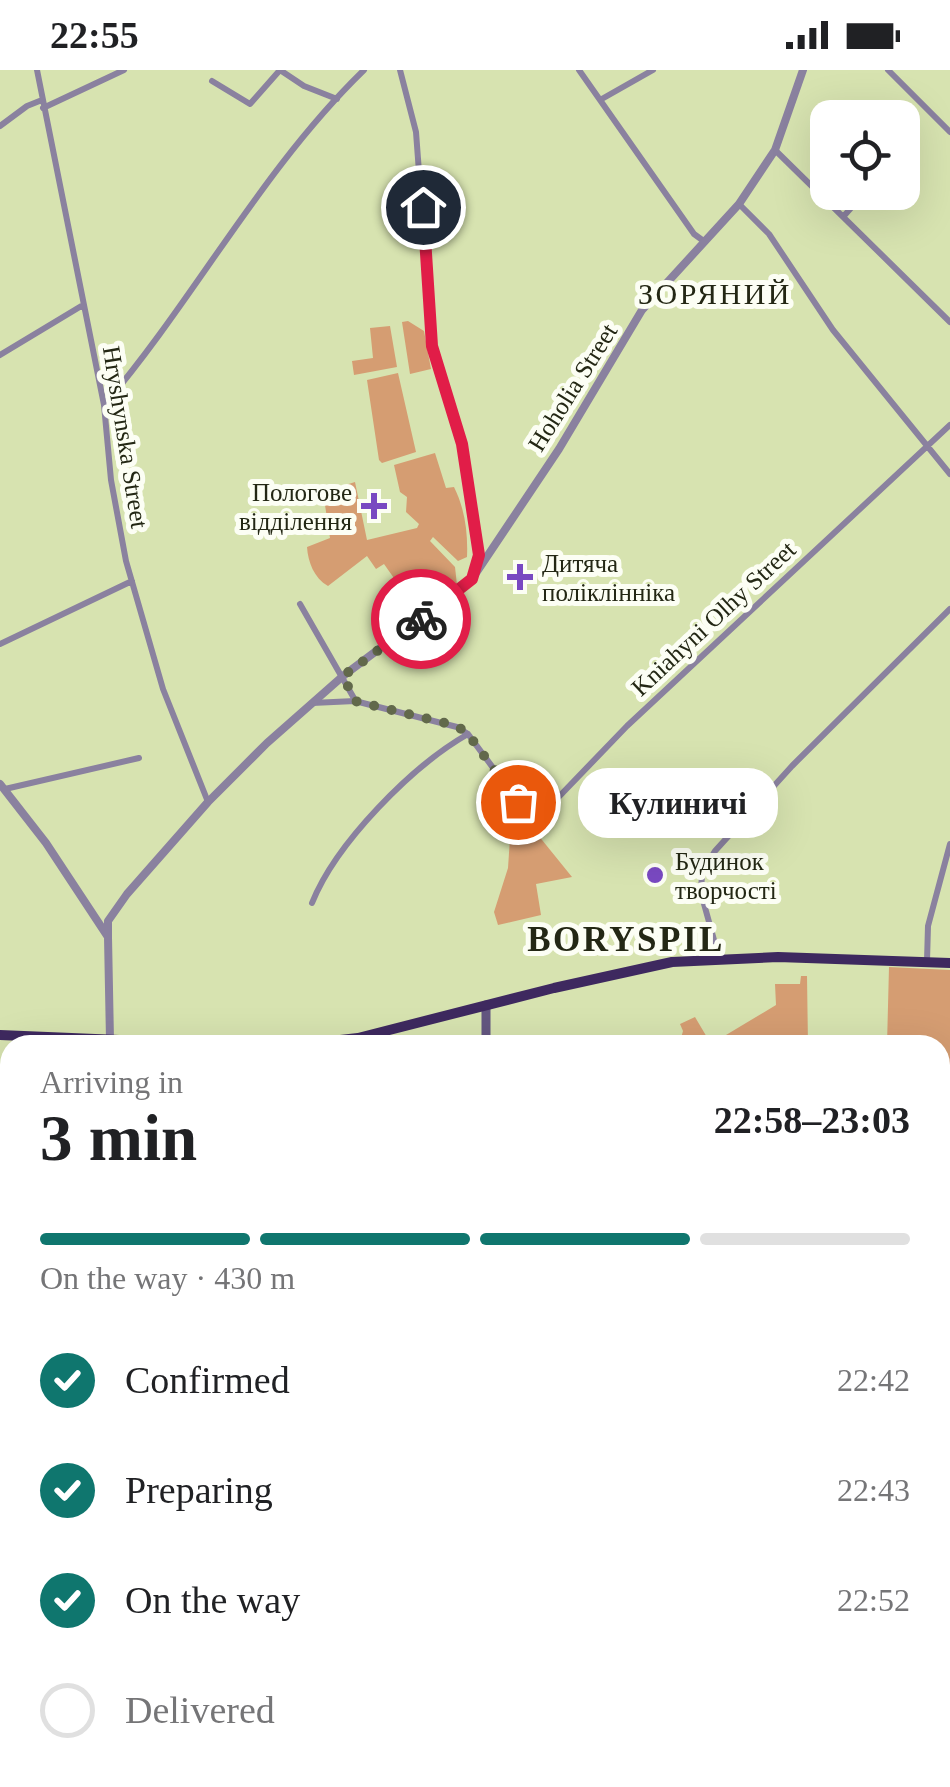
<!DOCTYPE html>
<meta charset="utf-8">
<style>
:root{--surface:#fff;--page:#f2f2f2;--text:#202124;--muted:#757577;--line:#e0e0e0;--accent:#0f766e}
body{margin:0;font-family:Georgia,serif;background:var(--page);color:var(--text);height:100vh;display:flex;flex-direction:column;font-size:38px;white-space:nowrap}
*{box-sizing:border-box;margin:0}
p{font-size:32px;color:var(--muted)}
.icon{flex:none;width:55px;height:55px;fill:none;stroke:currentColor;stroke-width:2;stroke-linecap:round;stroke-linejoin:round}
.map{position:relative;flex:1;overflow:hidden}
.details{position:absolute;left:0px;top:965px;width:950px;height:752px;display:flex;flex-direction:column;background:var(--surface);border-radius:30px 30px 0 0;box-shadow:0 10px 40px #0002}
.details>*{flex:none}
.controls{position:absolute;left:810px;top:30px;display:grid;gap:20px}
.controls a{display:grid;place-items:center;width:110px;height:110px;border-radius:20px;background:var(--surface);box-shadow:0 10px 40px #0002;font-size:50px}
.pin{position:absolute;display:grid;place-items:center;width:85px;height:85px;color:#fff;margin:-42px;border:5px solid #fff;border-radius:50%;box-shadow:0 2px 10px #0007}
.courier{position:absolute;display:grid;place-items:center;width:100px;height:100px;margin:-50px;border:8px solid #e11d48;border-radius:50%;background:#fff;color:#222;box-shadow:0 2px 12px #0007}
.bubble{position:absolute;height:70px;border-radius:30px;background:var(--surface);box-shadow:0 10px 40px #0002;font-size:32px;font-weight:700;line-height:70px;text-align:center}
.headline em{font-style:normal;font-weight:700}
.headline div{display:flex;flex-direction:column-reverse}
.headline{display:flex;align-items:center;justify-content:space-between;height:170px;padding:0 40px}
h1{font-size:65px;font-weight:700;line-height:75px}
.bar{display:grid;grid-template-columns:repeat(4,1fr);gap:15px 10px;align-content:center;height:120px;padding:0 40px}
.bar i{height:12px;border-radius:8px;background:var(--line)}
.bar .current{background:var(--accent)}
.bar p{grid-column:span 4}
ol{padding:0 40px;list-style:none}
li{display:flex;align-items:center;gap:30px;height:110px}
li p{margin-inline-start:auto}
li .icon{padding:10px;border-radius:50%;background:var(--accent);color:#fff;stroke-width:4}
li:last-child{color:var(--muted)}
li i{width:55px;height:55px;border:5px solid var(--line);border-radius:50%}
.status{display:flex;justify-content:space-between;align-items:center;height:70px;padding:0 50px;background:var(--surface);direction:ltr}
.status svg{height:28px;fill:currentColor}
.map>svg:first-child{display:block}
.green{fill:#d59d72}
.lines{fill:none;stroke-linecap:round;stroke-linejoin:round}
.minor{stroke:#8a819f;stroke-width:6}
.tertiary{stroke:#8a819f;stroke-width:8}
.secondary{stroke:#635680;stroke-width:9}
.trunk{stroke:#3e295f;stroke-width:10}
.done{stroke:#62694b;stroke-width:10;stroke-dasharray:0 18}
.route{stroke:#e11d48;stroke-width:12}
.poi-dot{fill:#7949c1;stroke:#fcfef4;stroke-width:4}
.labels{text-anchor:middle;stroke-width:10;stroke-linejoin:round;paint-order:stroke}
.street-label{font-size:25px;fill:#232714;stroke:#fcfef4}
.poi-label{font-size:25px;fill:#232714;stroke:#fcfef4;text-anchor:start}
.quarter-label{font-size:30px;letter-spacing:2.5px;fill:#232714;stroke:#fcfef4}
.district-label{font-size:35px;font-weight:bold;letter-spacing:2.5px;fill:#232714;stroke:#fcfef4}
</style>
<div class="status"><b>22:55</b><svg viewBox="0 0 49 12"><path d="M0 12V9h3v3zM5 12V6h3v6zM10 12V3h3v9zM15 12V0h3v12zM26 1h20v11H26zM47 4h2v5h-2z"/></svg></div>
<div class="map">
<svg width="950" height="1717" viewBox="0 0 950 1717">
<rect width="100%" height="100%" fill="#d7e3b0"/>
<!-- green -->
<path class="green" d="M408 251 424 261 431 299 410 304 402 252Z
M390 256 397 297 354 305 352 291 373 288 370 258Z
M398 303 416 382 382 393 379 390 367 310Z
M435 383 446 418 454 417C465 439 468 463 467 487L458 491 433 467 430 471 455 497 457 515 408 552 404 547 415 538 384 494 376 499 367 486 328 516C314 508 308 492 307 477L330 468 323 422 355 412 367 470 417 458 419 454 406 442 407 427 400 422 394 395Z
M512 738 517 739 572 807 536 814 541 845 498 855 494 842 508 798Z
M889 897 950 900V1048L940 1055V975H887Z
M801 906H807L808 975H679L683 961 680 954 695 947 711 974 776 935 775 914H800Z
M950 1178V1232L943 1237 950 1248V1305L940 1312V1180Z"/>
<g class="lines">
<!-- minor -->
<path class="minor" d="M37 0 104 335 111 410 126 491 163 619 208 732
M400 0 416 62 432 276 462 374 476 458 479 485 473 503
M579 0 694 164 705 172
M888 0 950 62
M212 11 250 34 280 0 304 16 337 29
M600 30 653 0
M43 38 124 0
M0 56 27 36 42 30
M775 80 950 252
M739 134 769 164 833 260 950 404
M843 147 865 122
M0 285 83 235
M105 334C196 227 262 99 364 0
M300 534 355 630
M0 574 132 511
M312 633 355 631 457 657 468 664 525 741 538 743 550 736 627 656 950 355
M5 719 139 688
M312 833C336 773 412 696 468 664
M719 888 701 823 702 803 715 781 792 696 950 539
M927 891 928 856 950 774
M940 1064 950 1056
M940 1139 950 1154
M940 1430 950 1404
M940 1569 949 1577 950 1583
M0 1582 10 1581
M950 1591C946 1604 941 1616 950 1629
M0 1667 10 1677
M39 1708 48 1717
M122 1708 123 1717
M248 1708 249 1717
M544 1708 550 1717
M846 1708V1717
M528 1717 544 1708
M611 1717 624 1708"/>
<!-- tertiary -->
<path class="tertiary" d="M0 714 46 773 108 867 110 970
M108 867V851L127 824 208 732 267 673 343 606 472 509 559 379 642 240 739 134 775 80 803 0"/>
<!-- secondary -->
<path class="secondary" d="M486 975V935
M0 1341 10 1319
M940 1388 950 1393"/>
<!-- trunk -->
<path class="trunk" d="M0 965 238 975
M296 975 358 968 554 918 672 892 778 887 950 893"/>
</g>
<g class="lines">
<!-- done -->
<path class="done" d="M421 549 343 606 355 631 457 656 468 664 518 732"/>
<!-- route -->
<path class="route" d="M421 549 472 509 479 485 462 374 432 276 423 137"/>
</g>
<!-- markers -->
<g class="poi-dot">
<path d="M369 421h10v10h10v10h-10v10h-10v-10h-10v-10h10z"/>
<path d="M515 492h10v10h10v10h-10v10h-10v-10h-10v-10h10z"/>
<circle cx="655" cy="805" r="10"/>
</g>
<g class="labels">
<!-- street labels -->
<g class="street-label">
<text transform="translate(572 317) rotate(-58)" y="9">Hoholia Street</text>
<text transform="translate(126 367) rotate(81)" y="9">Hryshynska Street</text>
<text transform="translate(713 548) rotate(-43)" y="9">Kniahyni Olhy Street</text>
</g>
<!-- poi labels -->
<g class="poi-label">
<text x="352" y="431" text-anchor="end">Пологове<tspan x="352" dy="29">відділення</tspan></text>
<text x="542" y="502">Дитяча<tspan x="542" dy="29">поліклінніка</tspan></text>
<text x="675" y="800">Будинок<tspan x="675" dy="29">творчості</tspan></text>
</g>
<!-- quarter labels -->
<g class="quarter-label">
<text x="715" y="234">ЗОРЯНИЙ</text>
</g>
<!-- district labels -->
<g class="district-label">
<text x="626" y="881">BORYSPIL</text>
</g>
</g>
</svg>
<div class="controls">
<a><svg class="icon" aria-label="locate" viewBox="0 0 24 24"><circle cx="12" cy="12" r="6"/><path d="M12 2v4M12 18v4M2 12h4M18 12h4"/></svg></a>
</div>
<div class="pin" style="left:518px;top:732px;background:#ea580c"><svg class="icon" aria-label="bag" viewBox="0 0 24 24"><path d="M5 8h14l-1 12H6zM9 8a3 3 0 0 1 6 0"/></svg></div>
<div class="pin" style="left:423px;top:137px;background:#1f2937"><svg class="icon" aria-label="home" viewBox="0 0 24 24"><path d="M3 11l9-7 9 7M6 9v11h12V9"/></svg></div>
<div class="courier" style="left:421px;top:549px"><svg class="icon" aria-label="bike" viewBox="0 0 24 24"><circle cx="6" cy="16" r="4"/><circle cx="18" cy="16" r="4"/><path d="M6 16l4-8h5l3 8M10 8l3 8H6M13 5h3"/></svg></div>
<div class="bubble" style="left:578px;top:698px;width:200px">Кулиничі</div>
<section class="details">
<div class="headline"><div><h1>3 min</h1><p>Arriving in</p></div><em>22:58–23:03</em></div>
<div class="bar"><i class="current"></i><i class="current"></i><i class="current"></i><i></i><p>On the way · 430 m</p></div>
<ol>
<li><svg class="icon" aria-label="check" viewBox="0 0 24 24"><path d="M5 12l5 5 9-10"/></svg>Confirmed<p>22:42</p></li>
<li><svg class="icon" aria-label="check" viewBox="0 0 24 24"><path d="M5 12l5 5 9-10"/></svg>Preparing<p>22:43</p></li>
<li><svg class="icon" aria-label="check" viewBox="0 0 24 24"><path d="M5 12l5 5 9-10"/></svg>On the way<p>22:52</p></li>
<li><i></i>Delivered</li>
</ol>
</section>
</div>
